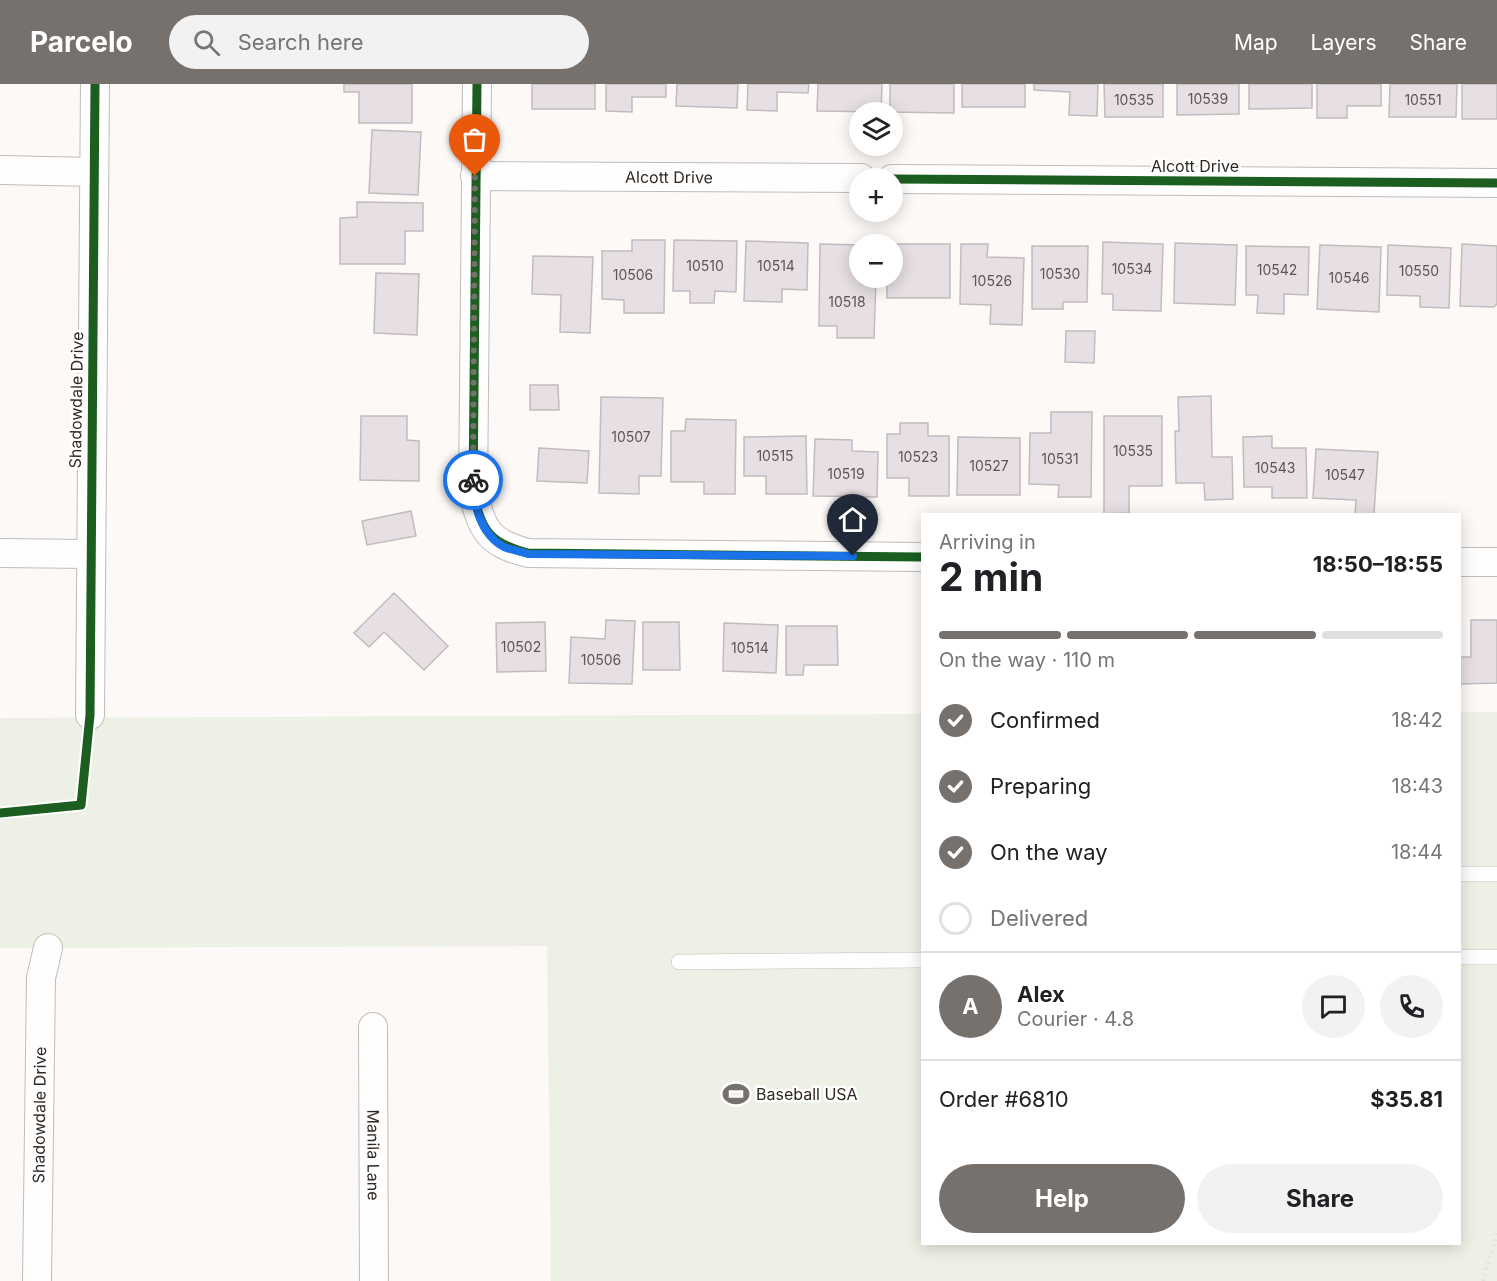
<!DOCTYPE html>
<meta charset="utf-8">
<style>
:root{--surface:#fff;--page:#f2f2f2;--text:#202124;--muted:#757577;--line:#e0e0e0;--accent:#77716d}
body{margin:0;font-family:Inter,sans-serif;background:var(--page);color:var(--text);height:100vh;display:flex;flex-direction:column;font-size:22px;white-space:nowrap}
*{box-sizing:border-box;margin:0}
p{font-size:20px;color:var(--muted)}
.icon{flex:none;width:33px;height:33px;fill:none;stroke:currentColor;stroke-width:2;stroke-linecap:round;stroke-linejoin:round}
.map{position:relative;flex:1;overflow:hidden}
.drawer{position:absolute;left:921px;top:429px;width:540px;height:732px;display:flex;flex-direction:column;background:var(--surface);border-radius:0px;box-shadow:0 3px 15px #0003}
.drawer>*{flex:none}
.controls{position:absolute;left:849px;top:18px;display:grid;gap:12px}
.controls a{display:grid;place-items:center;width:54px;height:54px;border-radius:50%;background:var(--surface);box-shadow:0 3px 15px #0003;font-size:30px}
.pin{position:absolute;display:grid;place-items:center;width:51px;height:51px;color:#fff;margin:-62px -26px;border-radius:50% 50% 50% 0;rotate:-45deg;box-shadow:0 0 6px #0007}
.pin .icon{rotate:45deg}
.courier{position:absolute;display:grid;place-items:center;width:60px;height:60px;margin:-30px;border:4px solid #1a73e8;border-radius:50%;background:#fff;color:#222;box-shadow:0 2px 8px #0007}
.head em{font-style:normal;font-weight:700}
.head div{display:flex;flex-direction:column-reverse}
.head{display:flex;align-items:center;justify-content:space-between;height:102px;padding:0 18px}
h1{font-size:39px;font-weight:700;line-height:45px}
.bar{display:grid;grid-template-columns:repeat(4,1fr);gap:9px 6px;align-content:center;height:72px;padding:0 18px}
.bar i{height:8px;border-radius:4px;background:var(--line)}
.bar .selected{background:var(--accent)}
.bar p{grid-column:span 4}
.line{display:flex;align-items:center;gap:15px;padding:0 18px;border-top:2px solid var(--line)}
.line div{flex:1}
.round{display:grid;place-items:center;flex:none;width:63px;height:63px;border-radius:32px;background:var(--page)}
ol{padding:0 18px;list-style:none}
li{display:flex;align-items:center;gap:18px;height:66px}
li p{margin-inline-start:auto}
li .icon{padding:6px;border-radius:50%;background:var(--accent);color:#fff;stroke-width:4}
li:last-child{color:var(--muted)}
li i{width:33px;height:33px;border:3px solid var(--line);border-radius:50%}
.primary-button{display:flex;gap:12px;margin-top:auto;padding:12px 18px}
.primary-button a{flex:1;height:69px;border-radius:36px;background:var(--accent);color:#fff;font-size:24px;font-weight:700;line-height:69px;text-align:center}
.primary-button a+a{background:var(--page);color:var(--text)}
header{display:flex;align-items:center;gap:36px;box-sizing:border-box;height:84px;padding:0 30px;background:var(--accent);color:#fff}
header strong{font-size:28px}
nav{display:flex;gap:33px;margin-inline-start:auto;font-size:21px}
.search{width:420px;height:54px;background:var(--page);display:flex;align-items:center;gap:15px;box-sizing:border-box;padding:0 21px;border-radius:33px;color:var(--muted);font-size:22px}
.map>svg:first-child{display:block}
.green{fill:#edf1e5}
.building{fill:#e7dfe3;stroke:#c1bcbe;stroke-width:1.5}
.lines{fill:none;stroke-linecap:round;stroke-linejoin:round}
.lane-casing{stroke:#c2bcb9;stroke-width:16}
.street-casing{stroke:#c2bcb9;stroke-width:30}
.path{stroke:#e2e0df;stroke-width:4;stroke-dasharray:1.5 4.5;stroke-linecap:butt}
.lane{stroke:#fffefe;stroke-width:15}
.street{stroke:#fffefe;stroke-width:28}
.cycleway-casing{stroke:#fff;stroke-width:13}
.cycleway{stroke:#1b5e20;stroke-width:9}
.done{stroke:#77716d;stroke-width:6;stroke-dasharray:0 10.8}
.route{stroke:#1a73e8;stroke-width:8}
.labels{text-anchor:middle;stroke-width:5;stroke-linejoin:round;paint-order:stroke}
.number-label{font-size:14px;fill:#5e5652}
.street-label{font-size:16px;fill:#302822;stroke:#fff}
.poi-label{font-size:16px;fill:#302822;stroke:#fff;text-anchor:start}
</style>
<header>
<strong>Parcelo</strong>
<div class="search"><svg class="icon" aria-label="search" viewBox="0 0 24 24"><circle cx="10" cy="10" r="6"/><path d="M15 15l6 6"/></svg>Search here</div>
<nav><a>Map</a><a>Layers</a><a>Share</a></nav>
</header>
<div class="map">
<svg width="1497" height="1197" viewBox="0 0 1497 1197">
<rect width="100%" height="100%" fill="#fcf9f7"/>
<!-- green -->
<path class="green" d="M1460 628H1497V1197H551L547 862 0 864V634L922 630V1160H1460Z"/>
<!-- building -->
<path class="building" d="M344 0H412V39H359V8H344Z
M532 0H595V25H532Z
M606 0H666V13H632V28L606 27Z
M677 0H738L737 24 676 22Z
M748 0H809L808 9 777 8V27L747 26Z
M818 0H882L881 28 817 27Z
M890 0H954V29L890 28Z
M962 0H1025V23H962Z
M1034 0H1098L1097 32 1069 31 1070 8 1034 6Z
M1104 0H1163V33H1105Z
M1177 0H1239V30L1177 31Z
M1249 0H1312V24L1249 25Z
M1317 0H1381V22H1347V34H1317Z
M1390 0H1457L1456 33H1389Z
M1462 0H1497V35H1462Z
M372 46 421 48 418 111 369 109Z
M357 118 423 119V147H405V180H340V134L357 133Z
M632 156H665L664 229H624V216L602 215V167H632Z
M674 156 737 157 736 208 715 207 714 219H690V207H673Z
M746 157 808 159 807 206 782 205V218L744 217Z
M1103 158 1163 160 1161 227 1113 226V210H1102Z
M1175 159 1237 161 1235 221 1174 219Z
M820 160 860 161V194H876L874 254H837V242H819Z
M887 160H950V214H887V194H892V160Z
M961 160H988L987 173 1024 174 1022 241 990 240 991 221 960 220Z
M1462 160 1497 162V220L1494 223 1460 222Z
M1320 161 1381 163 1379 228 1317 225Z
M1388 161 1451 164 1449 224 1420 223V212L1387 211Z
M1032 162H1088L1087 218H1063V225H1032Z
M1246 162 1309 163 1308 211 1284 210V230L1257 229 1258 211H1246Z
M533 172 593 173 590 249 560 248 561 211 532 210Z
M376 189 419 190 417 251 374 249Z
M1066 247H1095L1094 279 1065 278Z
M530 301H558L559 326H530Z
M1211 312 1212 373H1232L1233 415 1205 416 1204 399H1176L1175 347H1179L1178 313Z
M601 313 663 314 661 392H639V410L599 409Z
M1051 328H1092L1091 413H1058L1059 401 1029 400 1030 349H1051Z
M361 332H407V356L419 357V397L360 396Z
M1104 332H1162V402H1129V429L1104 430Z
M686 335 736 336 735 410H704V398H671V347H685Z
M900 339H928V352H949V412H909V394H887V350H900Z
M806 352 807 410H766V392H744V353Z
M1272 352V364H1306L1307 414H1272V403H1244L1243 353Z
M958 353 1020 354V411H957Z
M815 355 852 356V367L878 368 877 413 813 412Z
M539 364 589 367 587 399 537 397Z
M1316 365 1378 368 1374 430H1355L1356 416 1313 414Z
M411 427 416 452 367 461 362 437Z
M394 509 448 562 424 586 384 548 369 563 354 549Z
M606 536 635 537 632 600 569 599 571 553 605 555Z
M1471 536H1497V599L1460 600V573H1471Z
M545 538 546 587 497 588 496 539Z
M643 538H679L680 586H643Z
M724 539 778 541 776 589 723 587Z
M786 542H837L838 581H804L803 591H786Z"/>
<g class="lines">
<!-- lane casing -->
<g class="lane-casing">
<path id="lane" d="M1460 790H1497
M1460 873H1497
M679 878 922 876"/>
</g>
<!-- street casing -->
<g class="street-casing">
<g id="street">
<path d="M477 0 473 408C482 447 489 459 528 469L922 473"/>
<path d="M0 86 94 88"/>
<path id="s1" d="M475 92 861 94"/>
<path d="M892 95 1497 99"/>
<path d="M0 469 90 470"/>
<path d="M1460 478H1497"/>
<path d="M90 631 95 0"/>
<path id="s2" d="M373 943 374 1197"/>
<path id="s3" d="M37 1197 41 894 48 864"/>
</g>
</g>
<!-- path -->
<path class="path" d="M1483 1197 1497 1149"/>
<!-- lane -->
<use href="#lane" class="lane"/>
<!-- street -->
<use href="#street" class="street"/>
<!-- cycleway casing -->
<g class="cycleway-casing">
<path id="cycleway" d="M477 0 473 408C482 447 489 459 528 469L922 473
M892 95 1497 99
M0 729 81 721 90 631 95 0"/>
</g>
<!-- cycleway -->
<use href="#cycleway" class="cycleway"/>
</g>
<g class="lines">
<!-- done -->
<path class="done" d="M473 396 475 92"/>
<!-- route -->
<path class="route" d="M473 396C473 420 481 451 504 463 511 466 520 467 528 470L853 472"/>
</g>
<!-- icons -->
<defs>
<g id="stadium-bare" transform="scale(2.07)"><path d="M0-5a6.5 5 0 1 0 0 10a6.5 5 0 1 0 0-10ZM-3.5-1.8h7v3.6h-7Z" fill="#77716d" stroke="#fff" stroke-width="2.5" paint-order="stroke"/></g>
</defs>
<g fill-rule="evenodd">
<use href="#stadium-bare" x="736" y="1010"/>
</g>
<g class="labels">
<!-- number labels -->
<g class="number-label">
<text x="1208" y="20">10539</text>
<text x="1134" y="21">10535</text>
<text x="1423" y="21">10551</text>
<text x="705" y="187">10510</text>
<text x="776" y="187">10514</text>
<text x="1132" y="190">10534</text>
<text x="1277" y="191">10542</text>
<text x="1419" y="192">10550</text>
<text x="1060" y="195">10530</text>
<text x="633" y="196">10506</text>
<text x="1349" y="199">10546</text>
<text x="992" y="202">10526</text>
<text x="847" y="223">10518</text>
<text x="631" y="358">10507</text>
<text x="1133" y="372">10535</text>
<text x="775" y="377">10515</text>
<text x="918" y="378">10523</text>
<text x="1060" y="380">10531</text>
<text x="989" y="387">10527</text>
<text x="1275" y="389">10543</text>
<text x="846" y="395">10519</text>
<text x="1345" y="396">10547</text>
<text x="521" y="568">10502</text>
<text x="750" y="569">10514</text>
<text x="601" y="581">10506</text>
</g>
<!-- street labels -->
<g class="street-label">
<text x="1195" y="88">Alcott Drive</text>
<text dy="6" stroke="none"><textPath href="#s1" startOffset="194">Alcott Drive</textPath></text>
<text transform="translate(76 316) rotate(-89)" y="6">Shadowdale Drive</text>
<text dy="6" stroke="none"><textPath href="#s3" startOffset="166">Shadowdale Drive</textPath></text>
<text dy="6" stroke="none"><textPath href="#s2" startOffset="128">Manila Lane</textPath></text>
</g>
<!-- poi labels -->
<g class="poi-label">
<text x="756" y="1016">Baseball USA</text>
</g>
</g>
</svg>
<div class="controls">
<a><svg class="icon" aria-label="layers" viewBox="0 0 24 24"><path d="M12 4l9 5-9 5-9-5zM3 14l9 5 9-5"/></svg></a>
<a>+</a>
<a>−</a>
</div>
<div class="pin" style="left:475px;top:92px;background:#ea580c"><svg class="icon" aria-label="bag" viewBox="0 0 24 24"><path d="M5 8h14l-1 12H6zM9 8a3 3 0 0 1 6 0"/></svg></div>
<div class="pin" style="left:853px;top:472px;background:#1f2937"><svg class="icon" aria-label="home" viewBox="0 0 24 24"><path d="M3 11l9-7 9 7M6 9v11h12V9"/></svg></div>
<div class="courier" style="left:473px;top:396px"><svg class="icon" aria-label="bike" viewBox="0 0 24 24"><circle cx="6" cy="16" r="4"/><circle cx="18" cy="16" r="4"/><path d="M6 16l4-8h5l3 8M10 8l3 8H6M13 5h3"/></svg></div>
<section class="drawer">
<div class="head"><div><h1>2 min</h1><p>Arriving in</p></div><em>18:50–18:55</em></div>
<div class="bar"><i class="selected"></i><i class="selected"></i><i class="selected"></i><i></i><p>On the way · 110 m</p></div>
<ol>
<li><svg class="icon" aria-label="check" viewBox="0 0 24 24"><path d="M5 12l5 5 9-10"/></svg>Confirmed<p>18:42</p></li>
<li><svg class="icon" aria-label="check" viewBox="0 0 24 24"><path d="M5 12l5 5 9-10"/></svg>Preparing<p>18:43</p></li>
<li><svg class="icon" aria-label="check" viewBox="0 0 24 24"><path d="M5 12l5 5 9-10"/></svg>On the way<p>18:44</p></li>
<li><i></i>Delivered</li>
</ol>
<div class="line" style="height:108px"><b class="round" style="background:var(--accent);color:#fff">A</b><div><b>Alex</b><p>Courier · 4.8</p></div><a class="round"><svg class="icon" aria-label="chat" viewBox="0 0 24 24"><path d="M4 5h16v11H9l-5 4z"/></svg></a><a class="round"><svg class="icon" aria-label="phone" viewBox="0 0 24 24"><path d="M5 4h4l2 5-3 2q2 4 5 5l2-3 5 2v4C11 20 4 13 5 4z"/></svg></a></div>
<div class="line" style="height:78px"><div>Order #6810</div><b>$35.81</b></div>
<div class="primary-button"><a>Help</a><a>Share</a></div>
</section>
</div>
